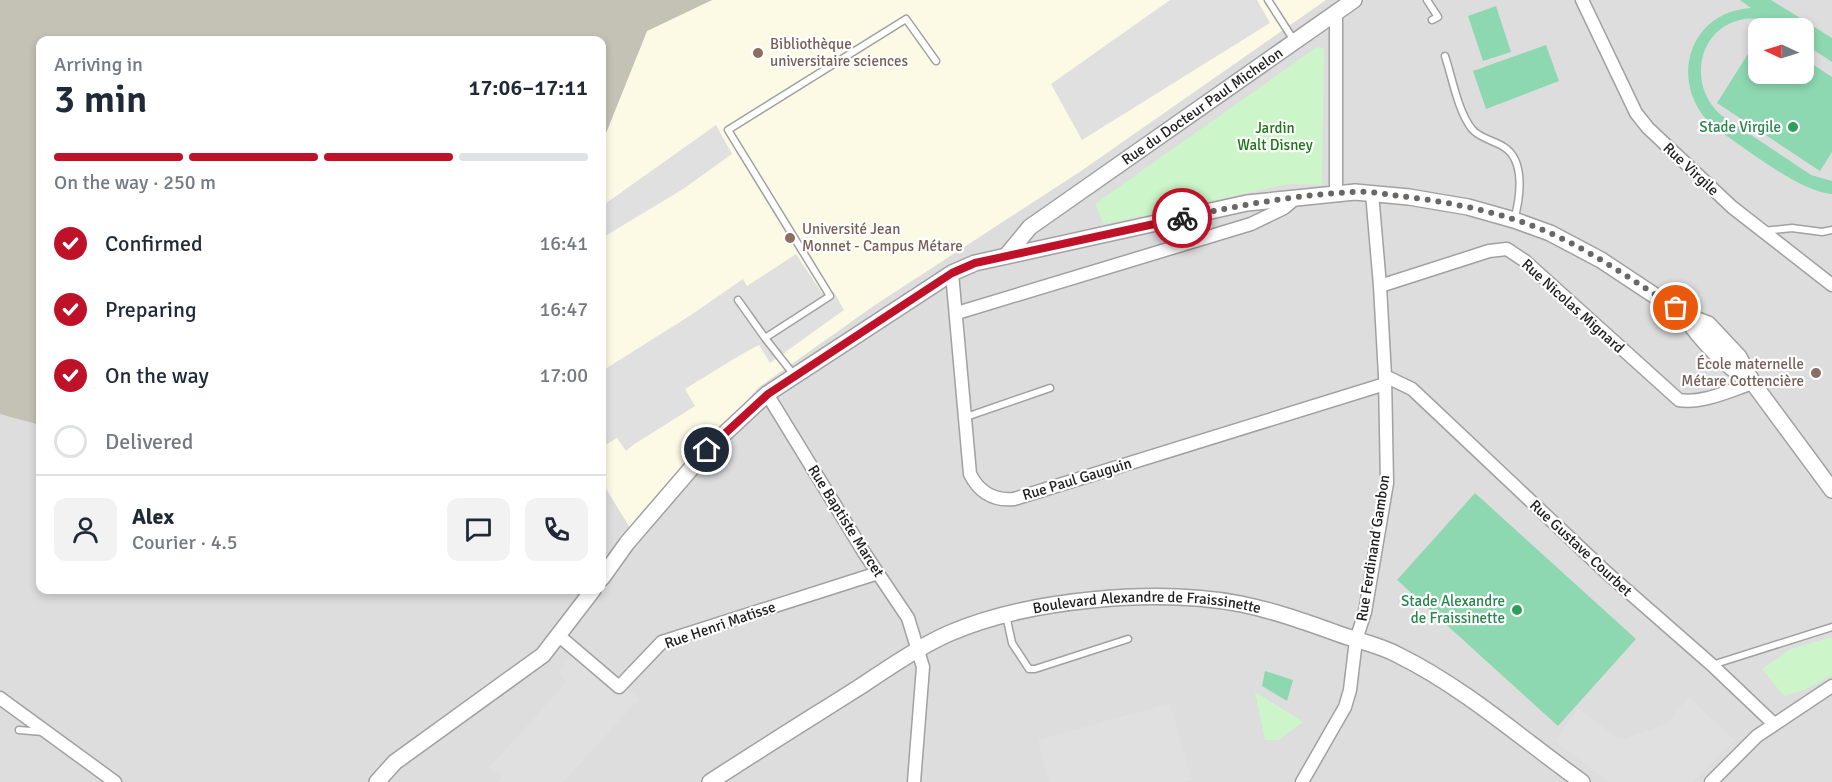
<!DOCTYPE html>
<meta charset="utf-8">
<style>
:root{--surface:#fff;--page:#f2f2f3;--text:#1f2937;--muted:#747a83;--line:#e0e1e3;--accent:#bf1229}
body{margin:0;font-family:Signika,sans-serif;background:var(--page);color:var(--text);height:100vh;display:flex;flex-direction:column;font-size:22px;white-space:nowrap}
*{box-sizing:border-box;margin:0}
p{font-size:20px;color:var(--muted)}
.icon{flex:none;width:33px;height:33px;fill:none;stroke:currentColor;stroke-width:2;stroke-linecap:round;stroke-linejoin:round}
.map{position:relative;flex:1;overflow:hidden}
.sheet{position:absolute;left:36px;top:36px;width:570px;height:558px;display:flex;flex-direction:column;background:var(--surface);border-radius:12px;box-shadow:0 3px 9px #0003}
.sheet>*{flex:none}
.needle{width:39px;rotate:274deg}
.buttons{position:absolute;left:1748px;top:18px;display:grid;gap:12px}
.buttons a{display:grid;place-items:center;width:66px;height:66px;border-radius:12px;background:var(--surface);box-shadow:0 3px 9px #0003;font-size:30px}
.pin{position:absolute;display:grid;place-items:center;width:51px;height:51px;color:#fff;margin:-26px;border:3px solid #fff;border-radius:50%;box-shadow:0 2px 6px #0007}
.courier{position:absolute;display:grid;place-items:center;width:60px;height:60px;margin:-30px;border:4px solid #bf1229;border-radius:50%;background:#fff;color:#222;box-shadow:0 2px 8px #0007}
.overview em{font-style:normal;font-weight:600}
.overview div{display:flex;flex-direction:column-reverse}
.overview{display:flex;align-items:center;justify-content:space-between;height:102px;padding:0 18px}
h1{font-size:39px;font-weight:600;line-height:45px}
.bar{display:grid;grid-template-columns:repeat(4,1fr);gap:9px 6px;align-content:center;height:72px;padding:0 18px}
.bar i{height:8px;border-radius:4px;background:var(--line)}
.bar .on{background:var(--accent)}
.bar p{grid-column:span 4}
.line{display:flex;align-items:center;gap:15px;padding:0 18px;border-top:2px solid var(--line)}
.line div{flex:1}
.round{display:grid;place-items:center;flex:none;width:63px;height:63px;border-radius:12px;background:var(--page)}
ol{padding:0 18px;list-style:none}
li{display:flex;align-items:center;gap:18px;height:66px}
li p{margin-inline-start:auto}
li .icon{padding:6px;border-radius:50%;background:var(--accent);color:#fff;stroke-width:4}
li:last-child{color:var(--muted)}
li i{width:33px;height:33px;border:3px solid var(--line);border-radius:50%}
.map>svg:first-child{display:block}
.residential{fill:#dedddd;fill-rule:evenodd}
.education{fill:#fcf9e4}
.construction{fill:#c4c2b4}
.park{fill:#ccf5c9}
.pitch{fill:#8dd8b1}
.parking{fill:#e0e0e0}
.lines{fill:none;stroke-linecap:round;stroke-linejoin:round}
.service-casing{stroke:#a1a1a1;stroke-width:9}
.minor-casing{stroke:#a1a1a1;stroke-width:15}
.tertiary-casing{stroke:#a1a1a1;stroke-width:18}
.service{stroke:#fff;stroke-width:6}
.minor{stroke:#fff;stroke-width:12}
.tertiary{stroke:#fff;stroke-width:15}
.done{stroke:#696766;stroke-width:6;stroke-dasharray:0 10.8}
.route{stroke:#bf1229;stroke-width:8}
.education-dot{fill:#8d6e63;stroke:#fff;stroke-width:2}
.leisure-dot{fill:#2e9e5b;stroke:#fff;stroke-width:2}
.labels{text-anchor:middle;stroke-width:4.5;stroke-linejoin:round;paint-order:stroke}
.education-label{font-size:15px;fill:#785e54;stroke:#fff;text-anchor:start}
.street-label{font-size:15px;fill:#202020;stroke:#fff}
.leisure-label{font-size:15px;fill:#27864d;stroke:#fff;text-anchor:end}
.park-label{font-size:15px;fill:#1b7716;stroke:#fff}
</style>
<div class="map">
<svg width="1832" height="782" viewBox="0 0 1832 782">
<rect width="100%" height="100%" fill="#f0ece8"/>
<!-- residential -->
<path class="residential" d="M0 0H1832V782H0ZM1758 28H1803V74H1758ZM40 40H602V590H40Z"/>
<!-- education -->
<path class="education" d="M712 0H1326L1081 171 875 305 759 387 630 528 602 482V143L647 31Z"/>
<!-- construction -->
<path class="construction" d="M0 0H712L647 31 602 143V40H40V425L0 414Z"/>
<!-- park -->
<path class="park" d="M1317 47 1324 49 1322 185 1289 184 1104 224 1095 204Z
M1832 637V675L1807 689 1784 696 1762 669 1791 649Z
M1255 692 1303 722 1278 740H1265Z"/>
<!-- pitch -->
<path class="pitch" d="M1740 0H1771L1832 38V62L1803 43V28C1796 28 1786 30 1780 28 1768 22 1759 17 1745 19 1697 26 1687 86 1721 115L1811 175 1832 181V194C1800 192 1744 147 1715 128 1667 87 1686 12 1751 8Z
M1496 6 1511 52 1483 61 1468 16Z
M1758 38V74H1803V58L1832 77V152L1820 171 1717 103Z
M1546 45 1559 81 1486 109 1473 71Z
M1475 493 1636 639 1558 726 1397 580Z
M1265 671 1293 680 1287 701 1262 686Z"/>
<!-- parking -->
<path class="parking" d="M1170 0H1257L1270 23 1082 140 1051 84Z
M716 125 732 154 683 189 602 238V206Z
M796 254 822 293 834 292 844 310 770 363 759 345 742 354 685 389 695 406 633 445 626 451 617 438 607 444 602 435V371L691 315 743 279 747 286Z
M582 644 639 699 563 782H499L501 776 489 768 566 683 559 670Z
M1689 697 1734 740 1693 782H1609L1555 741 1578 709 1620 740 1665 725Z
M1170 703 1192 780 1180 782H1049L1038 740Z"/>
<g class="lines">
<!-- service casing -->
<g class="service-casing">
<path id="service" d="M1268 0 1295 42
M1427 0 1438 17 1432 20
M1445 56C1452 77 1458 112 1472 129 1479 138 1495 141 1504 147 1526 161 1520 199 1514 220
M1763 231 1792 228 1822 232 1832 230
M738 300 765 338
M794 375 765 338 830 296 728 130 906 19 936 61
M966 417 1050 388
M1006 615 1012 643 1029 669H1035L1128 639
M1712 665 1832 627
M19 730 43 732"/>
</g>
<!-- minor casing -->
<g class="minor-casing">
<path id="minor" d="M1582 0 1636 113 1648 128 1732 207 1832 285
M1336 13V194
M952 273 970 474C979 492 993 501 1014 499L1385 384
M1380 286 1489 251 1507 249 1525 261 1679 400C1703 404 1731 390 1753 383
M957 313 1251 224 1284 208 1296 198
M1385 376 1412 389 1607 573 1712 665 1774 724
M767 394 865 554 908 618 923 667 914 782
M558 635 619 687 662 642 878 573
M0 698 115 782
M1302 782 1345 707 1350 690 1356 640 1365 612 1387 483 1385 376 1380 286 1372 193
M1711 782 1757 736 1832 686"/>
</g>
<!-- tertiary casing -->
<g class="tertiary-casing">
<g id="tertiary">
<path id="s1" d="M1006 256 1030 227 1354 0"/>
<path d="M1684 315C1702 342 1724 364 1751 382"/>
<path d="M602 578 627 543 707 450 767 394 952 273 975 263 1247 203 1296 198 1355 192 1409 197 1468 207 1514 220 1550 233 1601 260 1684 315 1708 324 1739 357 1753 383 1832 490"/>
<path d="M377 782 395 762 543 655 593 590"/>
<path id="s2" d="M710 782C759 750 809 719 858 688 885 670 920 646 950 633 1029 599 1156 588 1241 604 1275 611 1306 622 1339 634 1358 641 1380 645 1398 655 1465 688 1522 739 1582 782"/>
</g>
</g>
<!-- service -->
<use href="#service" class="service"/>
<!-- minor -->
<use href="#minor" class="minor"/>
<!-- tertiary -->
<use href="#tertiary" class="tertiary"/>
</g>
<g class="lines">
<!-- done -->
<path class="done" d="M1182 218C1239 205 1296 195 1354 192 1366 191 1379 193 1391 195 1444 201 1501 211 1550 233 1595 253 1635 282 1676 308"/>
<!-- route -->
<path class="route" d="M707 450 768 394 952 273 975 263 1182 218"/>
</g>
<!-- markers -->
<g class="education-dot">
<circle cx="758" cy="53" r="6"/>
<circle cx="790" cy="238" r="6"/>
<circle cx="1816" cy="373" r="6"/>
</g>
<g class="leisure-dot">
<circle cx="1793" cy="127" r="6"/>
<circle cx="1517" cy="610" r="6"/>
</g>
<g class="labels">
<!-- education labels -->
<g class="education-label">
<text x="770" y="49">Bibliothèque<tspan x="770" dy="17">universitaire sciences</tspan></text>
<text x="802" y="234">Université Jean<tspan x="802" dy="17">Monnet - Campus Métare</tspan></text>
<text x="1804" y="369" text-anchor="end">École maternelle<tspan x="1804" dy="17">Métare Cottencière</tspan></text>
</g>
<!-- street labels -->
<g class="street-label">
<text dy="5" stroke="none"><textPath href="#s1" startOffset="248">Rue du Docteur Paul Michelon</textPath></text>
<text transform="translate(1691 169) rotate(43)" y="5">Rue Virgile</text>
<text transform="translate(1573 306) rotate(42)" y="5">Rue Nicolas Mignard</text>
<text transform="translate(1077 479) rotate(-17)" y="5">Rue Paul Gauguin</text>
<text transform="translate(846 521) rotate(58)" y="5">Rue Baptiste Marcet</text>
<text transform="translate(1373 548) rotate(-81)" y="5">Rue Ferdinand Gambon</text>
<text transform="translate(1581 548) rotate(43)" y="5">Rue Gustave Courbet</text>
<text dy="5" stroke="none"><textPath href="#s2" startOffset="484">Boulevard Alexandre de Fraissinette</textPath></text>
<text transform="translate(720 625) rotate(-19)" y="5">Rue Henri Matisse</text>
</g>
<!-- leisure labels -->
<g class="leisure-label">
<text x="1781" y="132">Stade Virgile</text>
<text x="1505" y="606">Stade Alexandre<tspan x="1505" dy="17">de Fraissinette</tspan></text>
</g>
<!-- park labels -->
<g class="park-label">
<text x="1275" y="133">Jardin<tspan x="1275" dy="17">Walt Disney</tspan></text>
</g>
</g>
</svg>
<div class="buttons">
<a><svg class="needle" viewBox="-14 -14 28 28"><path d="M0-13l5 13h-10z" fill="#e53935"/><path d="M0 13l5-13h-10z" fill="#747a83"/></svg></a>
</div>
<div class="pin" style="left:1676px;top:308px;background:#ea580c"><svg class="icon" aria-label="bag" viewBox="0 0 24 24"><path d="M5 8h14l-1 12H6zM9 8a3 3 0 0 1 6 0"/></svg></div>
<div class="pin" style="left:707px;top:450px;background:#1f2937"><svg class="icon" aria-label="home" viewBox="0 0 24 24"><path d="M3 11l9-7 9 7M6 9v11h12V9"/></svg></div>
<div class="courier" style="left:1182px;top:218px"><svg class="icon" aria-label="bike" viewBox="0 0 24 24"><circle cx="6" cy="16" r="4"/><circle cx="18" cy="16" r="4"/><path d="M6 16l4-8h5l3 8M10 8l3 8H6M13 5h3"/></svg></div>
<section class="sheet">
<div class="overview"><div><h1>3 min</h1><p>Arriving in</p></div><em>17:06–17:11</em></div>
<div class="bar"><i class="on"></i><i class="on"></i><i class="on"></i><i></i><p>On the way · 250 m</p></div>
<ol>
<li><svg class="icon" aria-label="check" viewBox="0 0 24 24"><path d="M5 12l5 5 9-10"/></svg>Confirmed<p>16:41</p></li>
<li><svg class="icon" aria-label="check" viewBox="0 0 24 24"><path d="M5 12l5 5 9-10"/></svg>Preparing<p>16:47</p></li>
<li><svg class="icon" aria-label="check" viewBox="0 0 24 24"><path d="M5 12l5 5 9-10"/></svg>On the way<p>17:00</p></li>
<li><i></i>Delivered</li>
</ol>
<div class="line" style="height:108px"><a class="round"><svg class="icon" aria-label="person" viewBox="0 0 24 24"><circle cx="12" cy="8" r="4"/><path d="M4 21q1-7 8-7t8 7"/></svg></a><div><b>Alex</b><p>Courier · 4.5</p></div><a class="round"><svg class="icon" aria-label="chat" viewBox="0 0 24 24"><path d="M4 5h16v11H9l-5 4z"/></svg></a><a class="round"><svg class="icon" aria-label="phone" viewBox="0 0 24 24"><path d="M5 4h4l2 5-3 2q2 4 5 5l2-3 5 2v4C11 20 4 13 5 4z"/></svg></a></div>
</section>
</div>
